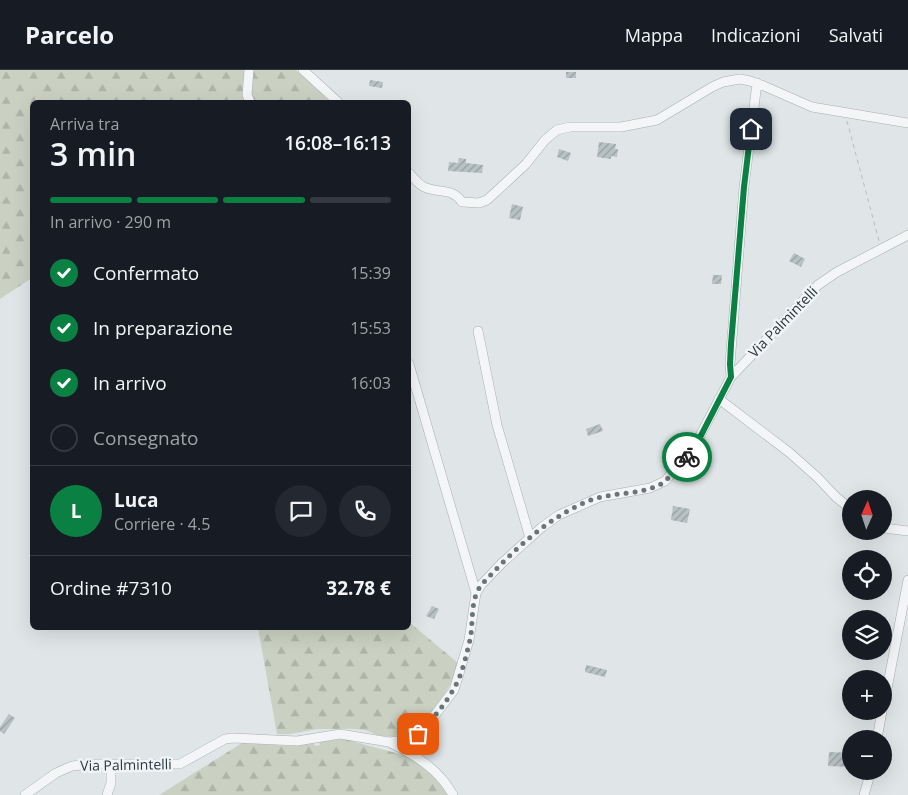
<!DOCTYPE html>
<html lang="it">
<meta charset="utf-8">
<style>
:root{--surface:#171b24;--page:#242831;--text:#f1f3f6;--muted:#9ea1a6;--line:#363941;--accent:#0b8043}
body{margin:0;font-family:"Open Sans",sans-serif;background:var(--page);color:var(--text);height:100vh;display:flex;flex-direction:column;font-size:19px;white-space:nowrap}
*{box-sizing:border-box;margin:0}
p{font-size:16px;color:var(--muted)}
.icon{flex:none;width:28px;height:28px;fill:none;stroke:currentColor;stroke-width:2;stroke-linecap:round;stroke-linejoin:round}
.map{position:relative;flex:1;overflow:hidden}
.panel{position:absolute;left:30px;top:30px;width:381px;height:530px;display:flex;flex-direction:column;background:var(--surface);border-radius:8px;box-shadow:0 5px 20px #0002}
.panel>*{flex:none}
.needle{width:32px;rotate:3deg}
.tools{position:absolute;left:842px;top:420px;display:grid;gap:10px}
.tools a{display:grid;place-items:center;width:50px;height:50px;border-radius:50%;background:var(--surface);box-shadow:0 5px 20px #0002;font-size:25px}
.pin{position:absolute;display:grid;place-items:center;width:42px;height:42px;color:#fff;margin:-21px;border-radius:10px;box-shadow:0 2px 8px #0006}
.courier{position:absolute;display:grid;place-items:center;width:50px;height:50px;margin:-25px;border:4px solid #0b8043;border-radius:50%;background:#fff;color:#222;box-shadow:0 1px 6px #0007}
.head em{font-style:normal;font-weight:600}
.head div{display:flex;flex-direction:column-reverse}
.head{display:flex;align-items:center;justify-content:space-between;height:85px;padding:0 20px}
h1{font-size:32px;font-weight:600;line-height:38px}
.bar{display:grid;grid-template-columns:repeat(4,1fr);gap:8px 5px;align-content:center;height:60px;padding:0 20px}
.bar i{height:6px;border-radius:4px;background:var(--line)}
.bar .active{background:var(--accent)}
.bar p{grid-column:span 4}
.line{display:flex;align-items:center;gap:12px;padding:0 20px;border-top:1px solid var(--line)}
.line div{flex:1}
.round{display:grid;place-items:center;flex:none;width:52px;height:52px;border-radius:26px;background:var(--page)}
ol{padding:0 20px;list-style:none}
li{display:flex;align-items:center;gap:15px;height:55px}
li p{margin-inline-start:auto}
li .icon{padding:5px;border-radius:50%;background:var(--accent);color:#fff;stroke-width:4}
li:last-child{color:var(--muted)}
li i{width:28px;height:28px;border:2px solid var(--line);border-radius:50%}
header{display:flex;align-items:center;gap:30px;box-sizing:border-box;height:70px;padding:0 25px;background:var(--surface);border-bottom:1px solid var(--line)}
header strong{font-size:24px}
nav{display:flex;gap:28px;margin-inline-start:auto;font-size:18px}
.map>svg:first-child{display:block}
.forest{fill:url(#forest-firs)}
.building{fill:url(#building-hatch)}
.lines{fill:none;stroke-linecap:round;stroke-linejoin:round}
.minor-casing{stroke:#a6aeb2;stroke-width:10}
.path{stroke:#b7bcc0;stroke-width:1;stroke-dasharray:4 4;stroke-linecap:butt}
.minor{stroke:#f3f5f7;stroke-width:9}
.done{stroke:#6a757a;stroke-width:5;stroke-dasharray:0 9}
.route{stroke:#0b8043;stroke-width:6}
.labels{text-anchor:middle;stroke-width:5;stroke-linejoin:round;paint-order:stroke}
.street-label{font-size:14px;fill:#2a383e;stroke:#f0f4f6}
</style>
<header>
<strong>Parcelo</strong>
<nav><a>Mappa</a><a>Indicazioni</a><a>Salvati</a></nav>
</header>
<div class="map">
<svg width="908" height="725" viewBox="0 0 908 725">
<defs>
<pattern id="forest-firs" width="22" height="20" patternUnits="userSpaceOnUse" patternTransform="scale(1.25)"><rect width="22" height="20" fill="#cbd1c2"/><path d="M5 1l3.5 6h-7zM16 11l3.5 6h-7z" fill="#aeb4a8"/></pattern>
<pattern id="building-hatch" width="6" height="6" patternUnits="userSpaceOnUse" patternTransform="scale(1.25)"><rect width="6" height="6" fill="#b8c1c4"/><path d="M-1 1l2-2M0 6l6-6M5 7l2-2" fill="none" stroke="#969ea1"/></pattern>
</defs>
<rect width="100%" height="100%" fill="#e0e6e8"/>
<!-- forest -->
<path class="forest" d="M0 0H296L330 32H32V208L0 229Z
M409 552 458 593C452 614 447 622 433 639 419 656 403 671 378 665 373 664 369 661 364 660 352 658 338 659 325 659 309 658 294 666 277 664L258 558H409Z
M344 669 407 686 437 707 449 725H159L242 673 290 676 314 673 315 676 320 675 319 672Z"/>
<!-- building -->
<path class="building" d="M566 2H576V8H566Z
M370 10 383 12 382 18 369 16Z
M599 72 616 74 615 79H618L617 87 611 86V89L597 87Z
M559 79 571 83 568 91 557 87Z
M459 88 466 89V93L483 95 482 103 448 101 449 92 458 93Z
M512 134 523 137 520 150 509 148Z
M794 183 805 189 801 197 789 191Z
M713 205H722L721 214H712Z
M600 354 603 361 588 366 586 359Z
M673 436 690 439 687 453 671 450Z
M432 536 439 539 434 549 426 546Z
M586 595 607 600 605 607 585 602Z
M9 644 15 648 4 664 0 661V657Z
M829 682 851 683V697L828 696Z"/>
<g class="lines">
<!-- minor casing -->
<g class="minor-casing">
<path id="minor" d="M249 0 247 25 250 32
M303 0 338 32
M409 103C414 108 418 114 424 117 439 124 452 117 462 132L479 133 487 130 526 94 545 70 557 60 570 57H621L657 50 712 17 723 12 740 9 750 11 764 16 812 37 908 53
M478 261 497 355 530 468
M409 294 476 523
M731 307 730 294 744 117 757 13
M719 329 790 383 818 408 836 427 851 439
M884 458 908 461
M884 634 908 510
M877 669 882 641
M389 672C415 685 439 699 453 725
M25 725 56 703 72 696 92 694H180L225 669 233 668 297 671 340 664 389 672 408 670 418 664 428 654 454 620 469 570 476 523 481 515 502 493 542 457 559 445 600 427 650 418 665 411 693 379 731 307 818 215 837 202 908 165
M107 725 111 713V694
M864 725 871 701"/>
</g>
<!-- path -->
<path class="path" d="M847 51 879 171"/>
<!-- minor -->
<use href="#minor" class="minor"/>
</g>
<g class="lines">
<!-- done -->
<path class="done" d="M418 664C431 651 444 636 453 620 462 606 466 586 470 570 474 551 469 527 484 512 515 479 548 447 591 430 612 422 642 425 661 414 671 407 679 396 687 387"/>
<!-- route -->
<path class="route" d="M687 387 694 379 731 307 730 294 731 274 744 117 751 59"/>
</g>
<g class="labels">
<!-- street labels -->
<g class="street-label">
<text transform="translate(783 252) rotate(-46)" y="5">Via Palmintelli</text>
<text transform="translate(126 695) rotate(-1)" y="5">Via Palmintelli</text>
</g>
</g>
</svg>
<div class="tools">
<a><svg class="needle" viewBox="-14 -14 28 28"><path d="M0-13l5 13h-10z" fill="#e53935"/><path d="M0 13l5-13h-10z" fill="#9ea1a6"/></svg></a>
<a><svg class="icon" aria-label="locate" viewBox="0 0 24 24"><circle cx="12" cy="12" r="6"/><path d="M12 2v4M12 18v4M2 12h4M18 12h4"/></svg></a>
<a><svg class="icon" aria-label="layers" viewBox="0 0 24 24"><path d="M12 4l9 5-9 5-9-5zM3 14l9 5 9-5"/></svg></a>
<a>+</a>
<a>−</a>
</div>
<div class="pin" style="left:418px;top:664px;background:#ea580c"><svg class="icon" aria-label="bag" viewBox="0 0 24 24"><path d="M5 8h14l-1 12H6zM9 8a3 3 0 0 1 6 0"/></svg></div>
<div class="pin" style="left:751px;top:59px;background:#1f2937"><svg class="icon" aria-label="home" viewBox="0 0 24 24"><path d="M3 11l9-7 9 7M6 9v11h12V9"/></svg></div>
<div class="courier" style="left:687px;top:387px"><svg class="icon" aria-label="bike" viewBox="0 0 24 24"><circle cx="6" cy="16" r="4"/><circle cx="18" cy="16" r="4"/><path d="M6 16l4-8h5l3 8M10 8l3 8H6M13 5h3"/></svg></div>
<section class="panel">
<div class="head"><div><h1>3 min</h1><p>Arriva tra</p></div><em>16:08–16:13</em></div>
<div class="bar"><i class="active"></i><i class="active"></i><i class="active"></i><i></i><p>In arrivo · 290 m</p></div>
<ol>
<li><svg class="icon" aria-label="check" viewBox="0 0 24 24"><path d="M5 12l5 5 9-10"/></svg>Confermato<p>15:39</p></li>
<li><svg class="icon" aria-label="check" viewBox="0 0 24 24"><path d="M5 12l5 5 9-10"/></svg>In preparazione<p>15:53</p></li>
<li><svg class="icon" aria-label="check" viewBox="0 0 24 24"><path d="M5 12l5 5 9-10"/></svg>In arrivo<p>16:03</p></li>
<li><i></i>Consegnato</li>
</ol>
<div class="line" style="height:90px"><b class="round" style="background:var(--accent);color:#fff">L</b><div><b>Luca</b><p>Corriere · 4.5</p></div><a class="round"><svg class="icon" aria-label="chat" viewBox="0 0 24 24"><path d="M4 5h16v11H9l-5 4z"/></svg></a><a class="round"><svg class="icon" aria-label="phone" viewBox="0 0 24 24"><path d="M5 4h4l2 5-3 2q2 4 5 5l2-3 5 2v4C11 20 4 13 5 4z"/></svg></a></div>
<div class="line" style="height:65px"><div>Ordine #7310</div><b>32.78 €</b></div>
</section>
</div>
